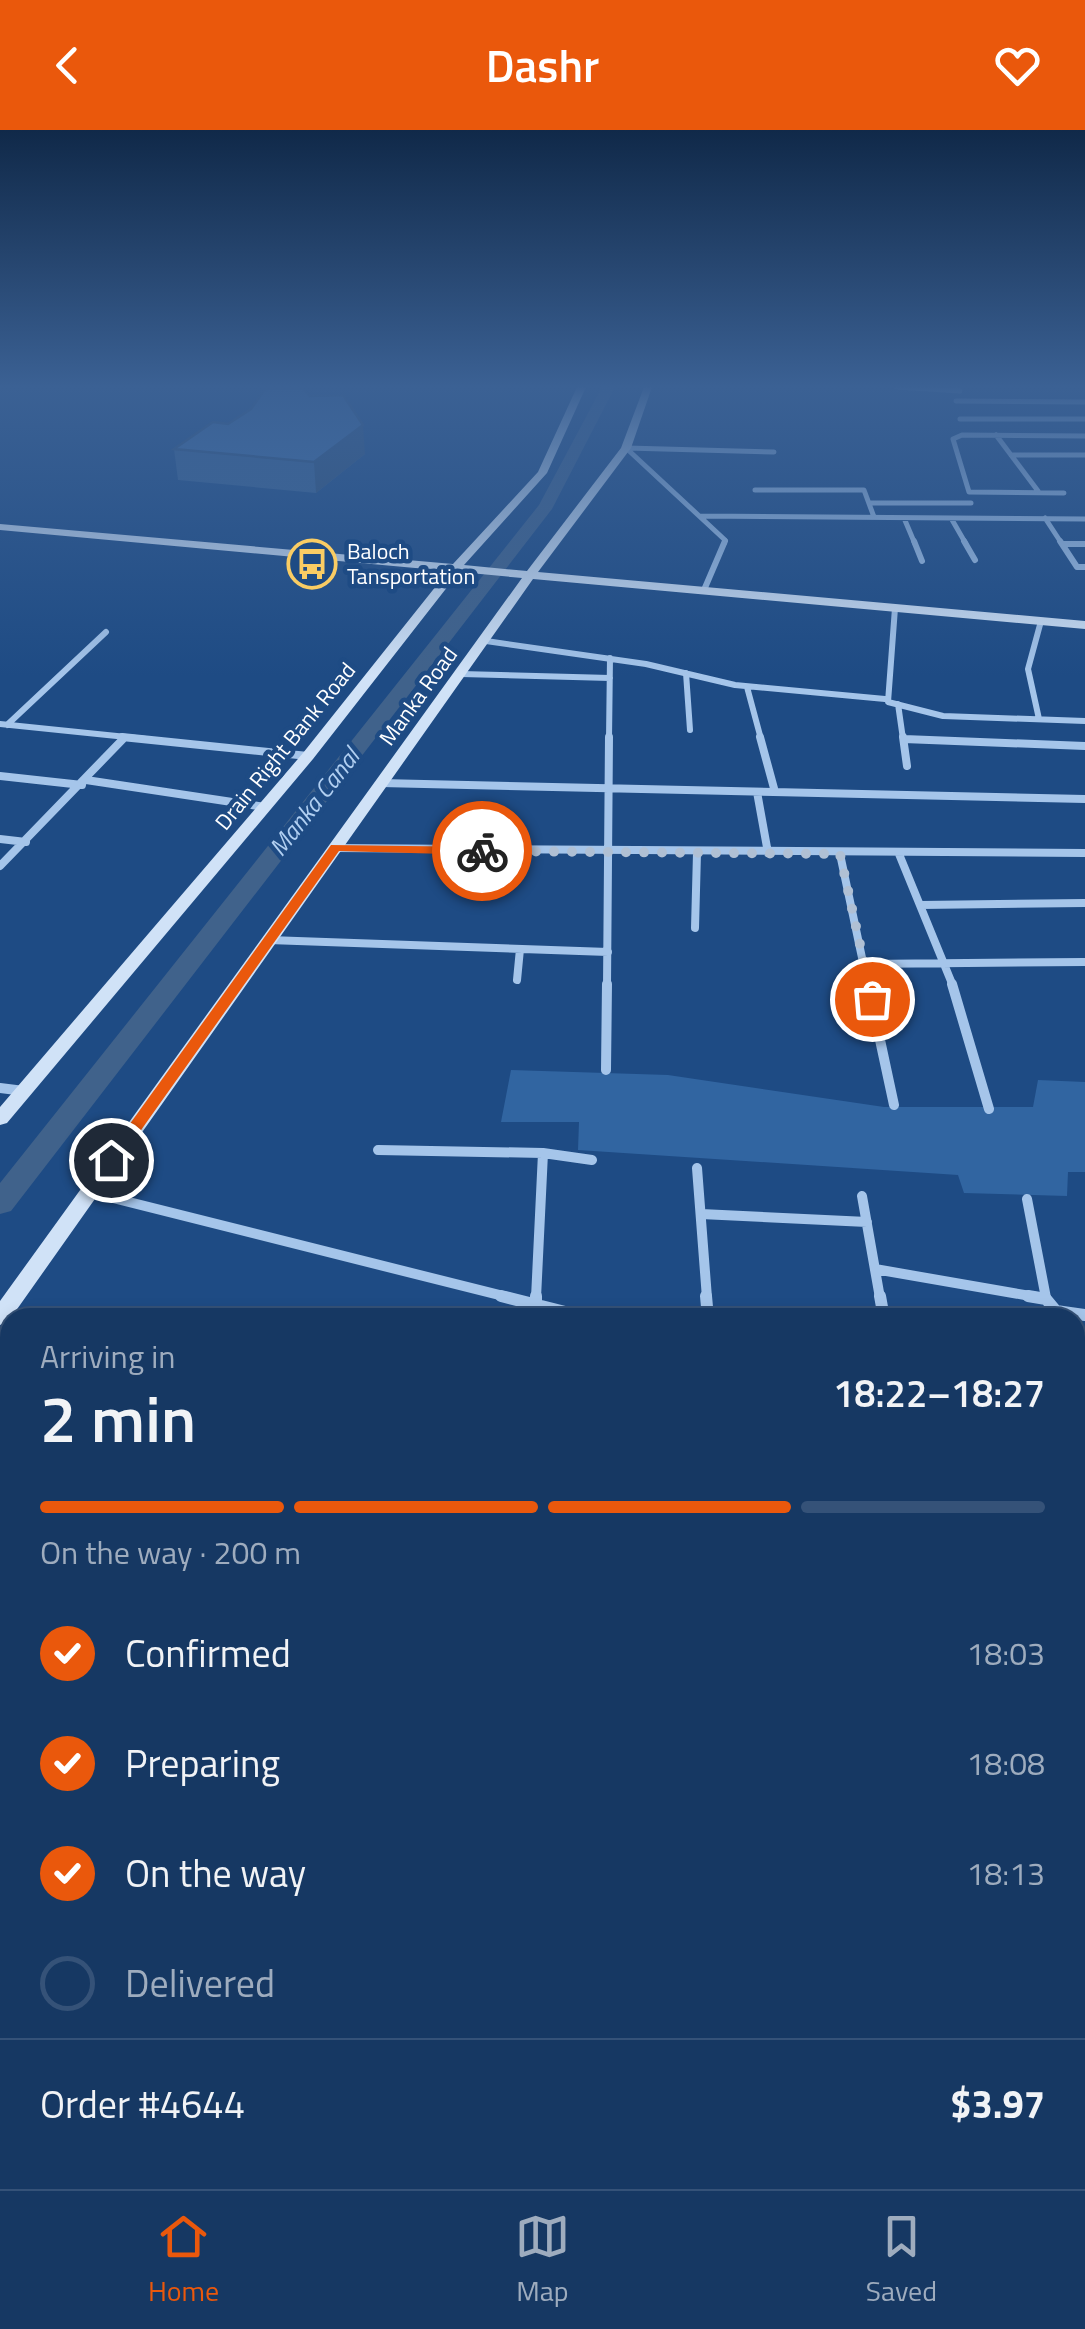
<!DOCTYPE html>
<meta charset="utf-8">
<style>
:root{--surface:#163863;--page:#1f3f69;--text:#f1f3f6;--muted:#9eacbe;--line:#355278;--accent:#ea580c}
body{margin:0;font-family:"Titillium Web",sans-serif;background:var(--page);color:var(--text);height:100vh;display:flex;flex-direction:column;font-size:38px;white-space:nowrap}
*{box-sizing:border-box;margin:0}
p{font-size:32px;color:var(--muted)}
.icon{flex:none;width:55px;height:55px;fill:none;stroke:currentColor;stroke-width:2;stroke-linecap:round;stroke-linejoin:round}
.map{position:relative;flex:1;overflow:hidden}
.side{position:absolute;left:0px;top:1178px;width:1085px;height:882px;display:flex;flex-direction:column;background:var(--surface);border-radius:30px 30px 0 0;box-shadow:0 5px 15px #0003,0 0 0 2px var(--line)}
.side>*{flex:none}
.pin{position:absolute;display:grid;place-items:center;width:85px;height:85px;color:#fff;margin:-42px;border:5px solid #fff;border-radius:50%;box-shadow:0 2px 10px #0007}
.courier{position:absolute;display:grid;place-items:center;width:100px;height:100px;margin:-50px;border:8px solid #ea580c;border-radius:50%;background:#fff;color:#222;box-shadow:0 2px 12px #0007}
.head em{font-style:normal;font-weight:600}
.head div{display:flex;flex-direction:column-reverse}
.head{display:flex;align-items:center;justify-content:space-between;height:170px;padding:0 40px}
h1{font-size:65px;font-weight:600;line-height:75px}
.bar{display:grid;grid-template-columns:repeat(4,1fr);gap:15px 10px;align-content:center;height:120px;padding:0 40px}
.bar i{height:12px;border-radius:8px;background:var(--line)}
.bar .selected{background:var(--accent)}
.bar p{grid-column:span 4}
.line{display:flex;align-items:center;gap:25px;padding:0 40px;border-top:2px solid var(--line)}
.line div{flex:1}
ol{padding:0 40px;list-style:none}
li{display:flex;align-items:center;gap:30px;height:110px}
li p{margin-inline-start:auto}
li .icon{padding:10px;border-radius:50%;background:var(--accent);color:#fff;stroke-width:4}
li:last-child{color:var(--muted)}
li i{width:55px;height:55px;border:5px solid var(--line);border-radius:50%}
header{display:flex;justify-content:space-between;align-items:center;height:130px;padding:0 40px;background:var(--accent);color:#fff;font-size:45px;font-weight:600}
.menu{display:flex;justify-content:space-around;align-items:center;height:140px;border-top:2px solid var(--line);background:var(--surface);font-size:28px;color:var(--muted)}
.menu a{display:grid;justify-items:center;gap:5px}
.menu .selected{color:var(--accent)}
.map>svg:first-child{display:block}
.green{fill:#3165a1}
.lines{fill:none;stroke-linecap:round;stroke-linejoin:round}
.canal{fill:#40628b;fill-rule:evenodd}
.street-far5{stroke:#a5c5ea;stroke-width:5}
.street-far4{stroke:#a5c5ea;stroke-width:6}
.street-far3{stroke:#a5c5ea;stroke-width:8}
.street-far2{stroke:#a5c5ea;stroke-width:10}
.street-far1{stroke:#a5c5ea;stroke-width:12}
.street{stroke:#a5c5ea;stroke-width:16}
.secondary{fill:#d0e2f7;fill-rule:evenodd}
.wall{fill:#3c6595}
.shaded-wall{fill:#315279}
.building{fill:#4675ad;stroke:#315279;stroke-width:2.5}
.route{fill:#ea580c}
.done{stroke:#b0c0d4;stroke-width:10;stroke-dasharray:0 18}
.labels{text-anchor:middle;stroke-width:9;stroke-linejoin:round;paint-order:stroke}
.far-poi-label{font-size:22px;fill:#fff;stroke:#1e4b84;text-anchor:start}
.far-street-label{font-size:22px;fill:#fff;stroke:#1e4b84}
.far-water-label{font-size:25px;font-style:italic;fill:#b1cff1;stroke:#1e4b84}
</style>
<header><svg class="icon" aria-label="back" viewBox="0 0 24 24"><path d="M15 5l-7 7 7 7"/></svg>Dashr<svg class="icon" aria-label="heart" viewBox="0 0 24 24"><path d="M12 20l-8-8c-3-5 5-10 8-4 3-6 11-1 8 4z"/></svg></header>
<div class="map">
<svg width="1085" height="2059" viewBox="0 0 1085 2059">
<rect width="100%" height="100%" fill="#1e4b84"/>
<!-- green -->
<path class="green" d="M511 940 668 945 884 977H1033L1038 950 1085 952V1042H1068L1067 1066 964 1063 958 1045 578 1020 579 992H501Z"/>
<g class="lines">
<!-- canal -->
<path class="canal" d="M602 257H615L552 379 11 1081 0 1084V1053L539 375Z"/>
<!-- street-far5 -->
<path class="street-far5" d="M897 257 960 261 957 257
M956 271 1085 272
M960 289H1085
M996 305 1038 361
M626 318 725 410 724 414
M627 318 774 322
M1011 325H1085
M755 360H864L874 387
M1064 363 969 362 953 309 962 305 1085 306
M869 373H971
M700 386 1085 389
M904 388 915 414
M951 388 966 414
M1045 388 1062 414"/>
<!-- street-far4 -->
<path class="street-far4" d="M914 411 922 431
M964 411 975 430
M1060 411 1077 437H1085
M1062 414H1085
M704 460 725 411
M895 478 888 572 943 586 1085 591
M486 511 646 534 735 555 885 569
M686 543 690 600
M461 544 610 548
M747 557 761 609
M898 574 903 609
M1039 589 1028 539 1041 491
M0 594 146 609
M7 595 106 502
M609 609 610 528"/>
<!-- street-far3 -->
<path class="street-far3" d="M122 607 308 626
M760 607 775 662
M903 607 907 636
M904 609 1085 616
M0 646 82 655
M86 650 265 677
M381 653 1085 669
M757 662 768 723
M0 709 26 712
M335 718 1085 723
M840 724 868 856
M899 724 953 856
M0 736 124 608
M921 775 1085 773
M695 798 697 723
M269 810 608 822
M864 834 1085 832
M517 850 520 819
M607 856 609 607"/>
<!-- street-far2 -->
<path class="street-far2" d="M868 854 894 975
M952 854 989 979
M606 940 607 854
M0 958 24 961
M378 1020 543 1023 592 1030
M697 1038 707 1168
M89 1062 511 1168
M862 1066 880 1168
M1027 1069 1046 1168
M701 1084 867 1092
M875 1139 1042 1168
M536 1168 543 1023"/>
<!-- street-far1 -->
<path class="street-far1" d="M501 1166 589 1188
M706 1166 708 1188
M880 1166 884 1188
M1028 1166 1046 1169 1056 1181 1085 1185
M536 1174V1166
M1075 1287 1085 1289
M0 1556H10"/>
<!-- street -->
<path class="street" d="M1075 1604 1085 1645
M0 1753H10
M0 1992H10
M872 2050 874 2059"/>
<!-- secondary -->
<path class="secondary" d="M577 257H586L547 343 464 435 527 441 621 318 644 257H652L631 318 538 442 1085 491V499L533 449 8 1192 0 1195V1171L522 448 459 442 313 629 7 993 0 995V977L303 623 448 441 0 400V394L453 434 538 342Z"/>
</g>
<!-- wall -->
<path class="wall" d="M310 266 365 324 316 363 178 350 174 319 228 294Z"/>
<!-- shaded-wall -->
<path class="shaded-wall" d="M363 295 365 324 316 363 314 332Z"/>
<!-- building -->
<path class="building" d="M302 258 310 266 343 265 363 295 314 332 174 319 213 292 228 294 251 279 265 259Z"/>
<!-- sky -->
<linearGradient id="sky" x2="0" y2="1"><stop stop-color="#102949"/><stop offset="0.47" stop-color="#3b6194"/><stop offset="1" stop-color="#3b6194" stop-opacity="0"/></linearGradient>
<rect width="1085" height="546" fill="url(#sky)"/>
<!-- route -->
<path class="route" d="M331 715 482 717 489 721 482 725 339 721 117 1034H106V1027Z"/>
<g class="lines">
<!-- done -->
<path class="done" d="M482 721 840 724 872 869"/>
</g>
<!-- icons -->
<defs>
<g id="bus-ring" transform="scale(2.5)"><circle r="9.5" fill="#1e4b84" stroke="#f9cc64" stroke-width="1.5"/><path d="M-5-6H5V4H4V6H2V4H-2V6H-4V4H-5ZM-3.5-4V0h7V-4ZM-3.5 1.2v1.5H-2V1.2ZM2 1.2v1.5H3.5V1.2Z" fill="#f9cc64"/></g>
</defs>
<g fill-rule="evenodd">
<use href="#bus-ring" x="312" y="434"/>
</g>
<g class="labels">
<!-- far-poi labels -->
<g class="far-poi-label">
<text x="347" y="429">Baloch<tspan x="347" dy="25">Tansportation</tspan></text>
</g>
<!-- far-street labels -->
<g class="far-street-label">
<text transform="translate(418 566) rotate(-54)" y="8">Manka Road</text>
<text transform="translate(285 616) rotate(-51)" y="8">Drain Right Bank Road</text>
</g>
<!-- far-water labels -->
<g class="far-water-label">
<text transform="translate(314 672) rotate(-52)" y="9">Manka Canal</text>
</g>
</g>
</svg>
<div class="pin" style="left:872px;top:869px;background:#ea580c"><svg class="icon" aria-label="bag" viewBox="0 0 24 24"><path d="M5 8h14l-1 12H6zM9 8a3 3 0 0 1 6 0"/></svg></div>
<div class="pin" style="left:111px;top:1030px;background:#1f2937"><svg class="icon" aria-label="home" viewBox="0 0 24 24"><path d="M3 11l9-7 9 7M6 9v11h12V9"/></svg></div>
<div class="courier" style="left:482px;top:721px"><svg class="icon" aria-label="bike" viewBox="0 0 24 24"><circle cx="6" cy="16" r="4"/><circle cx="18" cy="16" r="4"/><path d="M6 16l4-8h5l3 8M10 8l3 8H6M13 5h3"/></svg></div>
<section class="side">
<div class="head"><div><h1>2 min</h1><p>Arriving in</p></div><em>18:22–18:27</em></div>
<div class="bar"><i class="selected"></i><i class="selected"></i><i class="selected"></i><i></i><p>On the way · 200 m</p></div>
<ol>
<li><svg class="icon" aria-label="check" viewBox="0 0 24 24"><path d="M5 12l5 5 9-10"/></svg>Confirmed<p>18:03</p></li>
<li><svg class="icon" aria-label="check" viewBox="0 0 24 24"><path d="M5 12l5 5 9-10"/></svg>Preparing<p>18:08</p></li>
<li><svg class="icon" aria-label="check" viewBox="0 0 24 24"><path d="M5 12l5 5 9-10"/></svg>On the way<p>18:13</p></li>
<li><i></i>Delivered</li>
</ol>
<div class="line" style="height:130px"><div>Order #4644</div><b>$3.97</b></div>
</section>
</div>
<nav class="menu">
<a class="selected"><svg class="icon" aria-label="home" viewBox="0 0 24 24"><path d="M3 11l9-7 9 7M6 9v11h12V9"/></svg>Home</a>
<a><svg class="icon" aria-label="map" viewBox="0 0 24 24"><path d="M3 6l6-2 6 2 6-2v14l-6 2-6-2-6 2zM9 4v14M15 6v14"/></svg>Map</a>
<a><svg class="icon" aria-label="saved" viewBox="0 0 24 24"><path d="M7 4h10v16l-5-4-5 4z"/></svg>Saved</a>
</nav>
